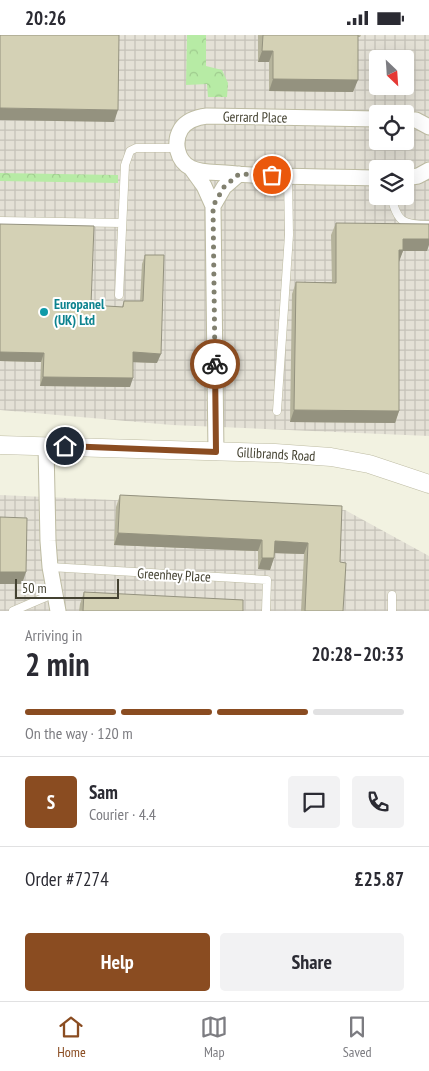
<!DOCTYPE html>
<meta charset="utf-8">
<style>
:root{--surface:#fff;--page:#f2f2f3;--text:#2b2b33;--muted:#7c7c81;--line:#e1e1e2;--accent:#8a4c21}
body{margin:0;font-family:"PT Sans Narrow",sans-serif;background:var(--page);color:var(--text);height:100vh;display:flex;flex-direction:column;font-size:19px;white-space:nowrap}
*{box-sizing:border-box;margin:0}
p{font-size:16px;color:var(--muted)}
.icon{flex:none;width:28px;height:28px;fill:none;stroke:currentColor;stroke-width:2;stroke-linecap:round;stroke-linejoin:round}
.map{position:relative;height:576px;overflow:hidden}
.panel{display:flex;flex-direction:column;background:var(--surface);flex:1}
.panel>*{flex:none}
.needle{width:32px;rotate:155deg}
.controls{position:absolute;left:369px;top:15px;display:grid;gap:10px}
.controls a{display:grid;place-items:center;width:45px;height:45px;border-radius:5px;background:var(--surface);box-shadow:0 5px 20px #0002;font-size:25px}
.scale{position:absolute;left:15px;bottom:12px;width:104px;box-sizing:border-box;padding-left:5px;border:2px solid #444231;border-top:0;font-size:14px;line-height:18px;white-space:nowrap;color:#444231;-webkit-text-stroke:4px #fff;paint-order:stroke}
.pin{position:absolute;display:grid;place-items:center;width:42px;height:42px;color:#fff;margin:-21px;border:2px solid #fff;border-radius:50%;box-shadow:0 1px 5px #0007}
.courier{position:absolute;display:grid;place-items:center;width:50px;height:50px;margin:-25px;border:4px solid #8a4c21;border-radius:50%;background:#fff;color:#222;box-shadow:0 1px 6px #0007}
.overview em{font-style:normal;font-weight:800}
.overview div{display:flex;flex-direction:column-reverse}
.overview{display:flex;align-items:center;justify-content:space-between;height:85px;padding:0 25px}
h1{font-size:32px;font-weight:800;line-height:38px}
.bar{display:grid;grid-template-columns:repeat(4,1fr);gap:8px 5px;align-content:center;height:60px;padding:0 25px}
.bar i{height:6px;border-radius:4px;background:var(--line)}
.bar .current{background:var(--accent)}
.bar p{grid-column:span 4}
.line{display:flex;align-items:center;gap:12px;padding:0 25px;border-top:1px solid var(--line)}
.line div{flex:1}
.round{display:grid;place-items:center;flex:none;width:52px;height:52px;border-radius:5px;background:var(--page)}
.primary-button{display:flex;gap:10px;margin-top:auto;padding:10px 25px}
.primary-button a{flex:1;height:58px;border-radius:5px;background:var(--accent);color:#fff;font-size:20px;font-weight:800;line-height:58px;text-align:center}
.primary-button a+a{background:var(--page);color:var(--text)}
.status{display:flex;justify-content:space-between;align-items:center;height:35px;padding:0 25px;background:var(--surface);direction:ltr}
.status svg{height:14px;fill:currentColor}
.dock{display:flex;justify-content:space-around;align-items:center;height:70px;border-top:1px solid var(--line);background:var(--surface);font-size:14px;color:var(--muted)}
.dock a{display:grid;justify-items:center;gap:2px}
.dock .current{color:var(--accent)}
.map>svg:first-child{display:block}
.industrial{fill:url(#industrial-grid);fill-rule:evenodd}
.forest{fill:url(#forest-crowns)}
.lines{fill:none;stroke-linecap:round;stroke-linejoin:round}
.service-casing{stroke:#bebca3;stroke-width:9}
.minor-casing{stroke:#bebca3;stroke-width:17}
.tertiary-casing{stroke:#bebca3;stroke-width:19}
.service{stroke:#fff;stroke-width:8}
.minor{stroke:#fff;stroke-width:15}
.tertiary{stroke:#fff;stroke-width:18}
.wall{fill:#b6b49c}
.shaded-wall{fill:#94927f}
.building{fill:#d4d1b5;stroke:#94927f}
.done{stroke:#81806f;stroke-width:5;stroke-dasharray:0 9}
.route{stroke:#8a4c21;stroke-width:6}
.culture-dot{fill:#0f9aa8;stroke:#fff;stroke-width:2}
.labels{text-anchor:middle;stroke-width:4;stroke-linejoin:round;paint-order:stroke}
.street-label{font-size:14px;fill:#444231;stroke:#fff}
.culture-label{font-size:14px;font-weight:bold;fill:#0d838f;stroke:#fff;text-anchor:start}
</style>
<div class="status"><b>20:26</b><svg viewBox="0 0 49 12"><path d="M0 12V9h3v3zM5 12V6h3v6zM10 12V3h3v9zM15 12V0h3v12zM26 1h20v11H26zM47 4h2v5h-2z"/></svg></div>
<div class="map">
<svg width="429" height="576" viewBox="0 0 429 576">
<defs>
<pattern id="industrial-grid" width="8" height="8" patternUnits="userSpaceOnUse" patternTransform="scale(1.25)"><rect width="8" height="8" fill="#e4e1d6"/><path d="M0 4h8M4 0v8" fill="none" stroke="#c5c2b8"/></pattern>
<pattern id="forest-crowns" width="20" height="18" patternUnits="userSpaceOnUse" patternTransform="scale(1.25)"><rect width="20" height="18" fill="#b7eba5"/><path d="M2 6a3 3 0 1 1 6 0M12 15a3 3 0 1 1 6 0" fill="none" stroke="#9fcb8e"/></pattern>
</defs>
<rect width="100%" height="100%" fill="#f2f2e1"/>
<!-- industrial -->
<path class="industrial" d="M0 0H429V401L172 390 0 375ZM378 24H405V51H378ZM378 79H405V106H378ZM378 134H405V161H378Z
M0 460 345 475 429 521V576H0Z"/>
<!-- forest -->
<path class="forest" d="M187 0H206V31L222 35 228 48 227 62H208L207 49 186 50Z
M0 138 118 140V148L0 146Z"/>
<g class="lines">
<!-- service casing -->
<g class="service-casing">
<path id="service" d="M391 161C397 187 403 190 429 190
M0 186 122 188
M119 260 125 130 130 116 136 113H177
M277 376 289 200 288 141
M50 532 267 545 266 576
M13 576 55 558
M392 576V560"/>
</g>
<!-- minor casing -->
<g class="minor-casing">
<path id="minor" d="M378 84 207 81C198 82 187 85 181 94 173 107 177 126 191 133 201 138 214 137 225 138 275 143 327 141 378 143
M405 85H416L429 92
M191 133 204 151 213 171 216 417
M405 143 418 141 429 135
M213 171 224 152 239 139
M46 411 48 506 50 532 58 576"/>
</g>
<!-- tertiary casing -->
<g class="tertiary-casing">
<path id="tertiary" d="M0 410 275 418 331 422 369 429 429 449"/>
</g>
<!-- service -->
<use href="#service" class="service"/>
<!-- minor -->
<use href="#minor" class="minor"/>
<!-- tertiary -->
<use href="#tertiary" class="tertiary"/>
</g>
<!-- wall -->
<path class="wall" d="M258 0H361L360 2H358L353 57 269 56V27H258Z
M336 188 427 216H403L399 225V376L395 388 290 387 292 259 296 247H332L331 200Z
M0 189 91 270 122 272 124 266H140L142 229 145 220 157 328 133 327 130 352 40 351 41 327 0 326Z
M120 460 342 471 340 527 343 576H301L304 519 275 518 270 535 258 534V516L114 510 116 472Z
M84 557 243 576H79L80 569Z"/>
<!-- shaded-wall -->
<path class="shaded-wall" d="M262 16H273L269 27H258Z
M273 44 358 45 353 57 269 56Z
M0 73 118 75 114 87 0 85Z
M403 204H429V210L427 216H403L399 227H395Z
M0 317 44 318 41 327 0 326Z
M133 317 161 319 157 328 129 327Z
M43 342 133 343 130 352 40 351Z
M294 375 399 376 395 388 290 387Z
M118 498 262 505 258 516 114 510Z
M275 506 308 508 304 519 271 518Z
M262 523H274L270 535 258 534Z
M0 537H26L22 549H0Z"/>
<!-- building -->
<path class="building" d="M0 0H119L118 75 0 73Z
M263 0H358V45L273 44V16H262Z
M336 188 429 189V204H403V215H399V376L294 375 296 247 336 248Z
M0 189 94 191 91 270 123 272 124 266H143L145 220H164L161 319 133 317V343L43 342 44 318 0 317Z
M120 460 342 471 340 527 346 528 343 576H305L308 508 275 506 274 523H262V505L118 498Z
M0 482 27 483 26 537H0Z
M84 557 243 565V576H83Z"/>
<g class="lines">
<!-- done -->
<path class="done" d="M215 329 213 171 224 152 239 139 272 140"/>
<!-- route -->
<path class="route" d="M65 411 216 417 215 329"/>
</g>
<!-- markers -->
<circle class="culture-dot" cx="44" cy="277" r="5"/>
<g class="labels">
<!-- street labels -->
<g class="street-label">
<text transform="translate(255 82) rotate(1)" y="5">Gerrard Place</text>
<text transform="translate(276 419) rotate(3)" y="5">Gillibrands Road</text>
<text transform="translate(174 540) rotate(3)" y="5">Greenhey Place</text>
</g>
<!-- culture labels -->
<g class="culture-label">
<text x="54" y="274">Europanel<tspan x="54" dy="16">(UK) Ltd</tspan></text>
</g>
</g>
</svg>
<div class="controls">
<a><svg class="needle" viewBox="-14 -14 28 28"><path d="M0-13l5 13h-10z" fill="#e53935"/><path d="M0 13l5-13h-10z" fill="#7c7c81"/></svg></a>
<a><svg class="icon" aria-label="locate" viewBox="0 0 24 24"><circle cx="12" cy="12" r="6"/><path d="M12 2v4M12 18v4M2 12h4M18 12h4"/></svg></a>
<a><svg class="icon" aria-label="layers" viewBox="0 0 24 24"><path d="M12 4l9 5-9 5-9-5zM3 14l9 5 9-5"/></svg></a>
</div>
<div class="scale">50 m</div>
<div class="pin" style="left:272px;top:140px;background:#ea580c"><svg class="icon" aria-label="bag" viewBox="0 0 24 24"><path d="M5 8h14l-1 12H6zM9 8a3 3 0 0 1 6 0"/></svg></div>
<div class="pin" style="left:65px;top:411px;background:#1f2937"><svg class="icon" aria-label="home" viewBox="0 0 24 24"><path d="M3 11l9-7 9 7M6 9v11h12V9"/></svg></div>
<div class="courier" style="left:215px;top:329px"><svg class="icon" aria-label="bike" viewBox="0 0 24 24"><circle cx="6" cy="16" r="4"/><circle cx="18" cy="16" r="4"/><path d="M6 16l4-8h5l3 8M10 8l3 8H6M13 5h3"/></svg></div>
</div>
<section class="panel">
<div class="overview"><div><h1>2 min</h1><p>Arriving in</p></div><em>20:28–20:33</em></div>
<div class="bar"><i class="current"></i><i class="current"></i><i class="current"></i><i></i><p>On the way · 120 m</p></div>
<div class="line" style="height:90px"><b class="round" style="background:var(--accent);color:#fff">S</b><div><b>Sam</b><p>Courier · 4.4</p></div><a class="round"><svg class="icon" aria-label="chat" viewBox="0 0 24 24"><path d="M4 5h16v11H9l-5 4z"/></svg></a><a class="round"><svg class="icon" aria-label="phone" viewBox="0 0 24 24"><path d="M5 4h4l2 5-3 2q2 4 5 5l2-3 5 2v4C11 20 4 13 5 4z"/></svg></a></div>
<div class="line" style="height:65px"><div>Order #7274</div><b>£25.87</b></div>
<div class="primary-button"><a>Help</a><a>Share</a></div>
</section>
<nav class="dock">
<a class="current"><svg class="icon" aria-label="home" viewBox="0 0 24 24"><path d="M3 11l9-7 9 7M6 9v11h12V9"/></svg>Home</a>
<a><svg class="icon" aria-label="map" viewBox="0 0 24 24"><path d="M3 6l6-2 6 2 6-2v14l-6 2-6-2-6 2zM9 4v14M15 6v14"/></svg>Map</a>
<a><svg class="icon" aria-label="saved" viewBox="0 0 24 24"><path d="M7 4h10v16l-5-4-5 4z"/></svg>Saved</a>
</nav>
